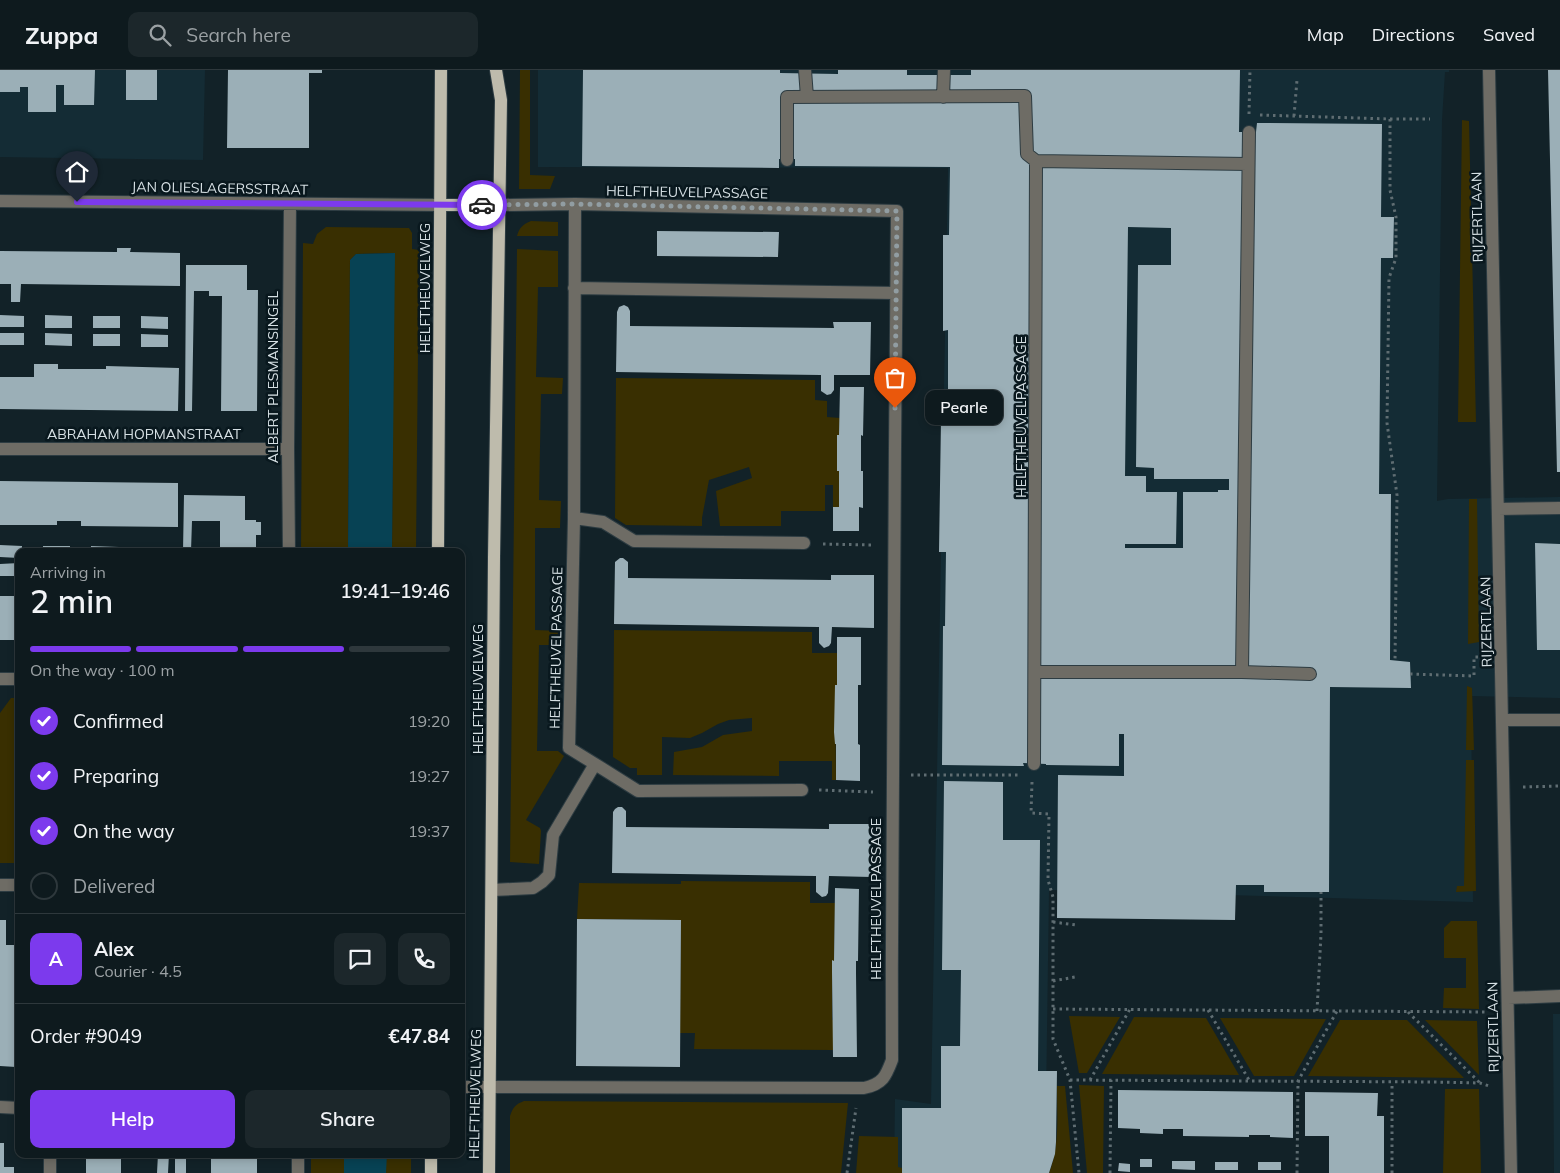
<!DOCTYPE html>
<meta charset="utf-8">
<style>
:root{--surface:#0e1a1e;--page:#1c272b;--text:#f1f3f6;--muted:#9ba1a4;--line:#2e383c;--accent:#7c3aed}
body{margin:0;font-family:Mulish,sans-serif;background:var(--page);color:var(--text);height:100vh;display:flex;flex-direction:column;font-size:19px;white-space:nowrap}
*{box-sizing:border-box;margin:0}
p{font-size:16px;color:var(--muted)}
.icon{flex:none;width:28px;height:28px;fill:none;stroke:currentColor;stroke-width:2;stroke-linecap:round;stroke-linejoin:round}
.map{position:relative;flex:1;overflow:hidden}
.drawer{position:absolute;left:15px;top:478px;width:450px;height:610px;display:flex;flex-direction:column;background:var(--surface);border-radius:10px;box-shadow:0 2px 8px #0003,0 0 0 1px var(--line)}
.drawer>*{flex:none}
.pin{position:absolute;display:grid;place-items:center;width:42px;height:42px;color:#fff;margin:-51px -21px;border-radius:50% 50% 50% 0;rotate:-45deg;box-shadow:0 0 5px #0007}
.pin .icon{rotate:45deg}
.courier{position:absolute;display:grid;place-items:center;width:50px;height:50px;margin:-25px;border:4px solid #7c3aed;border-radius:50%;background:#fff;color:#222;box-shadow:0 1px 6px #0007}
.bubble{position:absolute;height:35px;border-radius:10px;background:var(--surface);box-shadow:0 2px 8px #0003,0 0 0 1px var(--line);font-size:16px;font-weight:600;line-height:35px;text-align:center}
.overview em{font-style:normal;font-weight:600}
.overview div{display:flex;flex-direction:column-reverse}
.overview{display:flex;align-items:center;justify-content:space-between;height:85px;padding:0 15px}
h1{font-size:32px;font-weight:600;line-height:38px}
.bar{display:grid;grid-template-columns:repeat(4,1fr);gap:8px 5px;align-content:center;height:60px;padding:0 15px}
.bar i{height:6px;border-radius:4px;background:var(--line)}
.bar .active{background:var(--accent)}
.bar p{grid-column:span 4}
.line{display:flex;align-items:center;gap:12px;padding:0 15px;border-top:1px solid var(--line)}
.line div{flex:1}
.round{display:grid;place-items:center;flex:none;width:52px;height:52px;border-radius:10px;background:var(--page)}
ol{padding:0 15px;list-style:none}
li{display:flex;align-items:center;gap:15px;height:55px}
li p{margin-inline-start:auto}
li .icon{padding:5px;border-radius:50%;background:var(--accent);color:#fff;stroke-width:4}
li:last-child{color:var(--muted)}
li i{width:28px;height:28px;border:2px solid var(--line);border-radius:50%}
.cta{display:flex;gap:10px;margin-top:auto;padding:10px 15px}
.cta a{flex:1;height:58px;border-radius:10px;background:var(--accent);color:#fff;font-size:20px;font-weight:600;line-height:58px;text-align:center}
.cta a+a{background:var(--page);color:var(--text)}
header{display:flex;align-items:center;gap:30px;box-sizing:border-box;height:70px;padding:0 25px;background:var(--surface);border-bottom:1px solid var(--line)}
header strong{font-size:24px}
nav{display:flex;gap:28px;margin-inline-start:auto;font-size:18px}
.search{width:350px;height:45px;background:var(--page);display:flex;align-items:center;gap:12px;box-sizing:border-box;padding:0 18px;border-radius:10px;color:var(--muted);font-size:19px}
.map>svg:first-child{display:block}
.built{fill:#142c35}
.green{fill:#392f01}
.water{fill:#074254}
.building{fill:#9bafb7;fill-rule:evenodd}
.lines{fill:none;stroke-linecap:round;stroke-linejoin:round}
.minor-casing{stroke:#2d3c42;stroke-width:14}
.major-casing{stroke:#2d3c42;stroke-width:14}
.path{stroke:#5f6d72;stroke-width:3;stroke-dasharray:2.5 4;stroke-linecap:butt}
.minor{stroke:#6e6c65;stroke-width:12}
.major{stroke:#bebbac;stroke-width:12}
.done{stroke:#919da2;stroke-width:5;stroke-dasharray:0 9}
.route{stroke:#7c3aed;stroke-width:6}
.labels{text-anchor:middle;stroke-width:5;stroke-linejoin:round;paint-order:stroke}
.street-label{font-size:14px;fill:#d5dfe3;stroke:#09181e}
</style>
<header>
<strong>Zuppa</strong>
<div class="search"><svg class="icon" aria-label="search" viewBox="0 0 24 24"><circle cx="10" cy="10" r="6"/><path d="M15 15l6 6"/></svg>Search here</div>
<nav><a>Map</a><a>Directions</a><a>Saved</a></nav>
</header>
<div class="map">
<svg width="1560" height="1103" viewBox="0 0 1560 1103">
<rect width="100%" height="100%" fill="#122228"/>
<!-- built -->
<path class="built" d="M0 0H205L203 90 0 87Z
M538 0H1449V2H1445L1442 50 1437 431 1448 429 1560 427V628L1471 626 1473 832 1049 820 1045 1103H894L895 1029 931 1034 948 98 538 97Z
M1553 944H1560V1103H1554Z"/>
<!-- green -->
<path class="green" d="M520 0H530V105L555 106 550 119H519Z
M1462 50 1469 51 1476 352H1458Z
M531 151 558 152V166H517C519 158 523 154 531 151Z
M326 157 409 158 412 163V179L419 180 416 481H392L394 183 356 184 350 190 348 481H301L303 173 313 174 317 164Z
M517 179 558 181V217H538L536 307 563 308 562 324H541L539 430 561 431 560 458H535V560L560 561V575H539L537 681H558L564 686 526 750 540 758 541 761 539 794 510 792Z
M616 308 815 310V330L827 331V347L840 348 837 401H839V437H833V415H825V441H781V456H720L716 421 752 408 749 397 709 410 702 448V456L626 455 615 448Z
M1469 429H1477L1479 572 1468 574Z
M614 560 812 562V583H837V615H835L836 710H832V691H779V706L673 705 674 682 702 677 723 665 752 661V648L729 650 718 654 702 663 690 668 662 667V705H637V698H630L613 687Z
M1467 616 1472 618 1474 680H1466Z
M11 628H19V793H0V643Z
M1466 690H1474L1476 821 1456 822 1457 816H1464Z
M681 811 810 812V833H835L834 891H832V950H834L833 980 694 979 695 963H680L681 850 577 849 579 813 681 814Z
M1451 851H1477L1479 939 1443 938 1444 918H1466V888H1444V858Z
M1069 946 1120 947 1087 1003H1079Z
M1134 947 1206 948 1239 1005 1102 1004Z
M1220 948 1326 949 1294 1006H1254Z
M1340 950H1407L1464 1008 1308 1006Z
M1425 950 1477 951 1479 1005Z
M1079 1015 1104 1016 1103 1103H1087Z
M1057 1016H1065L1073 1103H1049C1060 1076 1057 1045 1057 1016Z
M1445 1019H1479L1481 1103H1443Z
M524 1031 848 1033 841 1103H510V1046C513 1037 516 1034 524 1031Z
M859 1066 898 1067V1097L902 1098V1103H856Z
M311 1084H344V1103H311Z
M386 1084H411V1103H386Z"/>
<!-- water -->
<path class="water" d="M395 183 392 481H348L350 190 356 184Z
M344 1084H387L386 1103H344Z"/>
<!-- building -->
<path class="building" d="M0 0H95L94 35H64V15H56V42H28V17H20V22H0Z
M126 0H157V30H126Z
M228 0H322V3H309V78H227Z
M583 0H780V3L838 4V0H907V5H971V0H1240L1239 62H1256L1257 53 1382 54 1381 147H1394L1393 188H1381L1379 424H1391L1390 590 1410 592 1411 618 1330 617 1329 822H1264V815H1236L1235 850 1057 848 1058 705 1124 706V664H1119V696L1046 695V694L1023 693 1024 696 942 695 943 556H945L946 482H939L941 349 942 338H948V260L943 261V165H949L950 97 795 96V89H779V98L582 96ZM1128 157 1171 158V195H1138L1136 397 1154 398V409H1229V420H1218V422H1183V478H1125V474H1176L1177 422H1146V406H1125Z
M1548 0H1560V402H1557Z
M657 161 779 162 778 187 657 186Z
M117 178H131L130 182 180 183V216L21 214 20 232H11V214H0V181L117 182Z
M186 195H247V220H258L257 341H221L222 226H209V221H194L192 341H185Z
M624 235 628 237 630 241V256L834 258 833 252H871L870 305H834V320L831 324 827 325 821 321V305L616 302 617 242 619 237Z
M0 245 24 246V257H0Z
M45 245 72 246V258H45Z
M93 246H120V258H93Z
M141 246 168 247V259L141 258Z
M0 263H24V275H0Z
M45 263 72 264V276L45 275Z
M93 264H120V276H93Z
M141 264 168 265V277H141Z
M34 294H58V299H106V296L179 298 178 341 0 339V307H34Z
M840 317H864L863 366 861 365V401H863V438L859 437V461H833V437H839V401H837V365H839Z
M0 411 178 413V457L81 456V451H57V455H0Z
M184 425 245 426V450H256V452H261V465H256V481H220V451H192L191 481H183Z
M1535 473 1560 474V580H1537Z
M0 475 22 476V481H19V488L0 487Z
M43 476H70V481H43Z
M91 476 119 477V481H91Z
M129 477H166V481H129Z
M620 488H623L628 492V508L831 510V505H874V558L832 557 831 573 829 576 824 578 819 573V557L614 554 615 492Z
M19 493V506H0V494Z
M0 526H19V570H0Z
M837 567H861V615H858V674L860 675V711L836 710V674H835L834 662 835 615H837Z
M944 711 1003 712V770H1040L1038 1001H1057L1056 1072 1055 1084 1049 1103H902V1038H941V976H960L961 900H942Z
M618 737H622L626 741V757L829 759V754H872L871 807 829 806 828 823 826 826 822 827 816 822V806L612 803 613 742 615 739Z
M835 818 859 819 858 891H856V903L857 987H833L832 902V890L834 891Z
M577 849 681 850 680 997 576 996Z
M0 850H6V875H17L16 997 0 996Z
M1118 1020 1293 1022V1068L1270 1067V1065H1249V1067L1183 1066V1059H1163V1064L1140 1063V1059L1118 1058Z
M1305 1022 1378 1023 1377 1046H1384V1103H1329V1066H1305Z
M0 1073H4V1097H14V1103H0Z
M86 1084H121V1103H86Z
M158 1084H169L168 1103H157Z
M175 1084H186V1103H175Z
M223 1084H257V1103H211V1085Z
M1140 1089H1152V1097H1140Z
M1172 1091H1195V1100L1172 1099Z
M1215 1092H1238V1100H1215Z
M1258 1092H1281V1100H1258Z
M1119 1093 1130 1094V1102L1118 1101Z"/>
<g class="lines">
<!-- minor casing -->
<g class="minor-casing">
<path id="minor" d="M805 0 807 27
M1489 0 1511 1103
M943 27 944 0
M787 90V27L1025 26 1027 84 1036 91 1034 694
M1036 91 1248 94
M0 131 440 135
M574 218 896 223
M0 379H288
M1498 439 1560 438
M574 448 603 452 634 471 804 473
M289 481 288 379 290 134
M1035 602H1242L1310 604
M1242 602 1249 62
M0 609H19
M1503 650H1560
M595 694 638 721 802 720
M0 815H19
M492 820 533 818 542 812 549 805 553 765 595 694 569 678 574 448 575 134
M1508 928 1560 926
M461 1017 864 1018C883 1014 886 1006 892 990 891 707 895 424 897 141L575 134 499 135
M0 1037 19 1038
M50 1103V1084
M298 1103V1084"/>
</g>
<!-- major casing -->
<g class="major-casing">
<path id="major" d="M440 135H499
M438 481 441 0
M431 1103V1084
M489 1103 494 488 501 30 496 0"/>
</g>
<!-- path -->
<path class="path" d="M1249 44 1250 0
M1260 45 1390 49V120L1396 147V188L1389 208 1387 353 1397 425 1395 591
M1294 46 1297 10
M1390 49H1430
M823 474 874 475
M1410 604 1474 606V587H1481
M911 705H1018
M1032 712 1031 743 1049 744 1048 810 1053 827V969L1070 1010 1079 1103
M1523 717 1560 716
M819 720 873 722
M1053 852 1076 855
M1053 911 1075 907
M1053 939 1488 942
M1208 940 1249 1010
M1317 941 1321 864V822
M1408 942 1480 1013
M1070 1010 1434 1012 1480 1013 1489 1016
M1090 1010 1130 939
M847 1103 856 1038
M1110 1103 1111 1010
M1297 1103 1298 1011 1337 941
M1392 1103V1012"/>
<!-- minor -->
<use href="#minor" class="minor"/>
<!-- major -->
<use href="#major" class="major"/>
</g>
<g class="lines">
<!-- done -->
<path class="done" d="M482 135 574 134 897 141 895 338"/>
<!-- route -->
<path class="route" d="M77 132 482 135"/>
</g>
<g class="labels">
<!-- street labels -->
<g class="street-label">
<text transform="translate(220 118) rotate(1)" y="5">JAN OLIESLAGERSSTRAAT</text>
<text transform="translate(687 122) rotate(1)" y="5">HELFTHEUVELPASSAGE</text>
<text transform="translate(1477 147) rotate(-91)" y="5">RIJZERTLAAN</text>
<text transform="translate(425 218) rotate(-90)" y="5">HELFTHEUVELWEG</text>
<text transform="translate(273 307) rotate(-90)" y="5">ALBERT PLESMANSINGEL</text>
<text transform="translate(1021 347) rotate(-90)" y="5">HELFTHEUVELPASSAGE</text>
<text x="144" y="369">ABRAHAM HOPMANSTRAAT</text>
<text transform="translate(1486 552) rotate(-91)" y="5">RIJZERTLAAN</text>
<text transform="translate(556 578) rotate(-89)" y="5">HELFTHEUVELPASSAGE</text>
<text transform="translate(478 619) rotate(-90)" y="5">HELFTHEUVELWEG</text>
<text transform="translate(876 829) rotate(-90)" y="5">HELFTHEUVELPASSAGE</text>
<text transform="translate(1493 957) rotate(-91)" y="5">RIJZERTLAAN</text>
<text transform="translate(475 1024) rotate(-89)" y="5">HELFTHEUVELWEG</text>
</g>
</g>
</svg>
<div class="pin" style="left:895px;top:338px;background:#ea580c"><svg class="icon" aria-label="bag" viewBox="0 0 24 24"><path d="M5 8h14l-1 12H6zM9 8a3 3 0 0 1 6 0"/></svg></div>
<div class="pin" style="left:77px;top:132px;background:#1f2937"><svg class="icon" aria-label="home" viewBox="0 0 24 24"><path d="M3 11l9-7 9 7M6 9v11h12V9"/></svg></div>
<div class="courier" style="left:482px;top:135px"><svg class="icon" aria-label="car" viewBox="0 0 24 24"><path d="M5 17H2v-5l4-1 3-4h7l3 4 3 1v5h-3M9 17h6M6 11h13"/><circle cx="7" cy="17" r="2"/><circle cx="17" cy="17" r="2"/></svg></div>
<div class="bubble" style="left:925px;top:320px;width:78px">Pearle</div>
<section class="drawer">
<div class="overview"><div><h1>2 min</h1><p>Arriving in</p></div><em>19:41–19:46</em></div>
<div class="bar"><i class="active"></i><i class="active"></i><i class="active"></i><i></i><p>On the way · 100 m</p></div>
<ol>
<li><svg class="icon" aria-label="check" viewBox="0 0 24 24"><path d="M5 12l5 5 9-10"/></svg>Confirmed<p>19:20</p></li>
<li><svg class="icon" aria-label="check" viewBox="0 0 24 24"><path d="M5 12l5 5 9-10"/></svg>Preparing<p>19:27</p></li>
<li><svg class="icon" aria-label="check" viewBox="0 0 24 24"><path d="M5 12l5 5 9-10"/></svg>On the way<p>19:37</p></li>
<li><i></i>Delivered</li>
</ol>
<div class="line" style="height:90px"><b class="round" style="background:var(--accent);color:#fff">A</b><div><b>Alex</b><p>Courier · 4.5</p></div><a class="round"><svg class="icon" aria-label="chat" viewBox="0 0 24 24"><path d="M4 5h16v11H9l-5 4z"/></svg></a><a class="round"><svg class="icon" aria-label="phone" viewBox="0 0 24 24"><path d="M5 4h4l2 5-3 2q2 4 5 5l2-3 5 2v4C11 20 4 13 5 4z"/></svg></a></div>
<div class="line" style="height:65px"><div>Order #9049</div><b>€47.84</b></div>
<div class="cta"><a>Help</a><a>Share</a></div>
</section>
</div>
